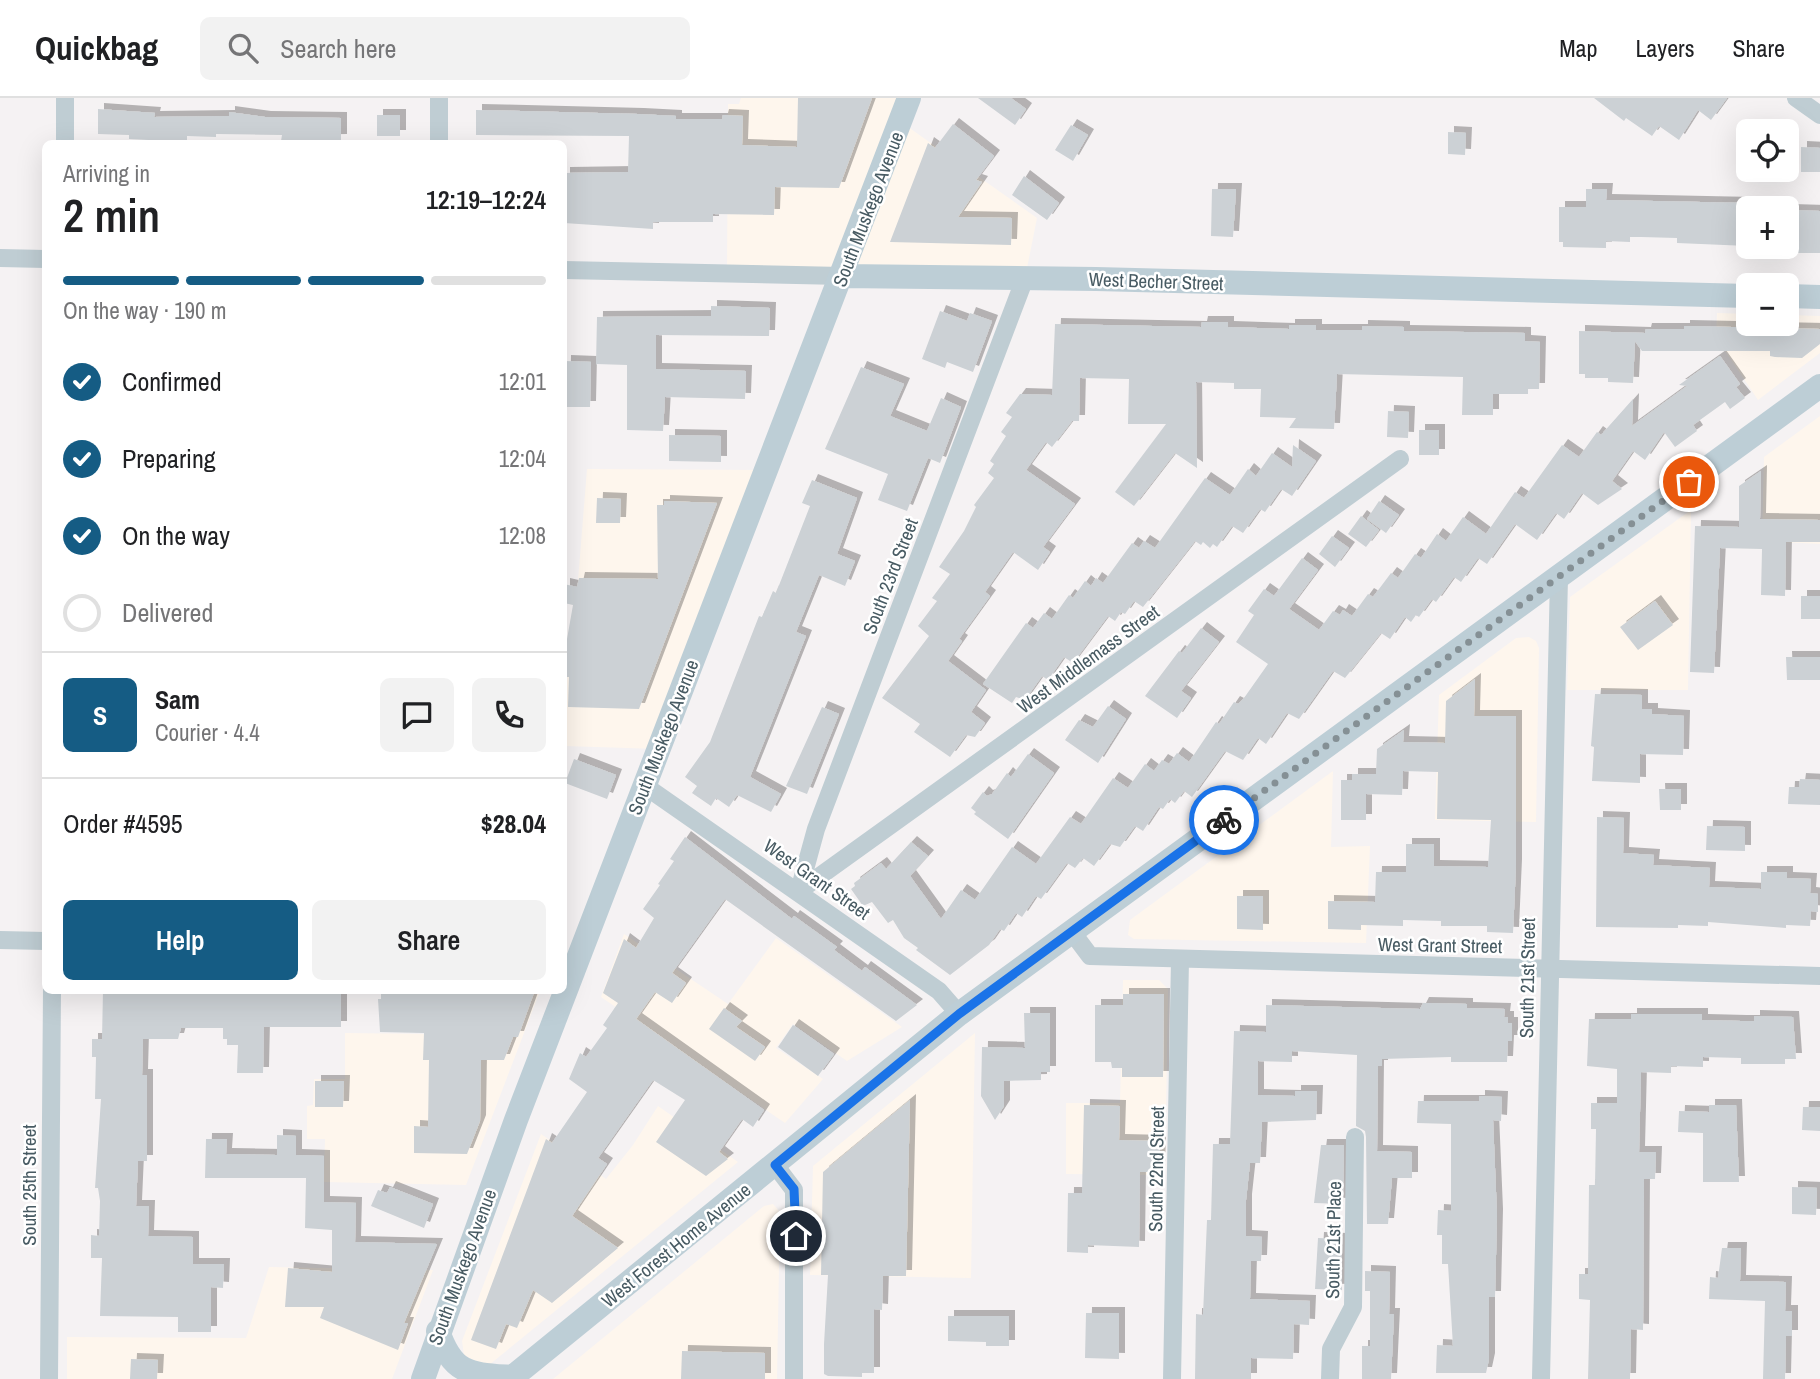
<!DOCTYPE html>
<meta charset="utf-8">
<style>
:root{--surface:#fff;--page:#f2f2f2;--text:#202124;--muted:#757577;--line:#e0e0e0;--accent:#155c84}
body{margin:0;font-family:"Archivo Narrow",sans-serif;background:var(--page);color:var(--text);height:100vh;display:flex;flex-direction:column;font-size:26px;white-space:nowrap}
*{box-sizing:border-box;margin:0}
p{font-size:23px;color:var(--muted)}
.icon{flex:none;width:38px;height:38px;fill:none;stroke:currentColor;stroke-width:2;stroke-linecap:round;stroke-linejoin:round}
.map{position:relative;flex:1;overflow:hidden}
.sheet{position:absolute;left:42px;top:42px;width:525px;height:854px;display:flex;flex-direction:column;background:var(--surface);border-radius:10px;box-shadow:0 7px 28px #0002}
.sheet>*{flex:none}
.tools{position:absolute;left:1736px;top:21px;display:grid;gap:14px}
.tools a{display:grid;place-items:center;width:63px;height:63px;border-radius:10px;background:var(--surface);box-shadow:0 7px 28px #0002;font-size:35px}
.pin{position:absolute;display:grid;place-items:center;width:60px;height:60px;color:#fff;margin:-30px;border:4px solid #fff;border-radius:50%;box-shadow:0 2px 7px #0007}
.courier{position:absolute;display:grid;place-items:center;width:70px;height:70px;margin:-35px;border:5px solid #1a73e8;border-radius:50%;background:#fff;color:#222;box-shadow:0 2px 9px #0007}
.headline em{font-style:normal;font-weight:600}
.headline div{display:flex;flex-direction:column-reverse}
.headline{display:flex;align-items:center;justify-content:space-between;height:119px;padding:0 21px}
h1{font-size:46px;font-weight:600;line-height:52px}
.bar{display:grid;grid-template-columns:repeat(4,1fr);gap:10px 7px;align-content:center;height:84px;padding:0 21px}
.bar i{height:9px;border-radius:5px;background:var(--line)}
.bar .on{background:var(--accent)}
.bar p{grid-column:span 4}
.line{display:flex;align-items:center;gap:18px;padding:0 21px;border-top:2px solid var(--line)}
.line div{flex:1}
.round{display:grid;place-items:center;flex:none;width:74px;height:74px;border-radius:10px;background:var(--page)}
ol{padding:0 21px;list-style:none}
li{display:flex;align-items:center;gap:21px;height:77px}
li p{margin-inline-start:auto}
li .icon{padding:7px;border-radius:50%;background:var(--accent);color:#fff;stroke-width:4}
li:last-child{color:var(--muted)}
li i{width:38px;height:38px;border:4px solid var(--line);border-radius:50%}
.action{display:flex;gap:14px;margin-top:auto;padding:14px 21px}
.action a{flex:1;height:80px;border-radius:10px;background:var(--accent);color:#fff;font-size:28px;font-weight:600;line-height:80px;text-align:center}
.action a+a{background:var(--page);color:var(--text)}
header{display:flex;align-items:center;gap:42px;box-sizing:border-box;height:98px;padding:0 35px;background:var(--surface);border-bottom:2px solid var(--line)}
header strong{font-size:33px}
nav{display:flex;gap:38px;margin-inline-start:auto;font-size:24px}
.search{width:490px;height:63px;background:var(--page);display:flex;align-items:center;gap:18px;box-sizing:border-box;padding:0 24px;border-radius:10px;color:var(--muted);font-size:26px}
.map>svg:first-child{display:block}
.commercial{fill:#fef6ed}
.building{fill:#ccd1d5;filter:url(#shadow)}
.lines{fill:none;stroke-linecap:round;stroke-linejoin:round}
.street{stroke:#bfcdd3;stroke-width:18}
.secondary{stroke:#bdced6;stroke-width:24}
.done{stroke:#859095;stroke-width:7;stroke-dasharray:0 12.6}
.route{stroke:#1a73e8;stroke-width:9}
.labels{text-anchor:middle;stroke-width:5;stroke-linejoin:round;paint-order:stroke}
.street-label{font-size:19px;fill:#485b63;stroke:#fff}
</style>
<header>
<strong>Quickbag</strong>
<div class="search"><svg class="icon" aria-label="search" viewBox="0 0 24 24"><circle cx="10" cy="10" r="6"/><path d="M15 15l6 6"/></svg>Search here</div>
<nav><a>Map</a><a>Layers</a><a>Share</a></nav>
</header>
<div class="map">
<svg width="1820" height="1281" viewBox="0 0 1820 1281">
<defs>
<filter id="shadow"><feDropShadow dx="6" dy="-6" stdDeviation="0" flood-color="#0004"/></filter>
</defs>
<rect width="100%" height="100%" fill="#f5f2f3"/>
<!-- commercial -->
<path class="commercial" d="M741 0H909L901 24 1037 120 1025 180 727 175 728 6H739Z
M1717 215 1748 216V226H1787V217L1820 218V255L1758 302 1716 239Z
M1820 318V446L1762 443 1764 359Z
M587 371 767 372 659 651 564 648V559L575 520Z
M1691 412 1688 592H1567L1570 499Z
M1529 539 1536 543 1539 550 1536 724 1435 722 1439 597 1516 540Z
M1333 673 1331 749 1370 748 1366 845 1134 841 1128 837 1130 822Z
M624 836 728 906 776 840 902 929 847 963 793 926 776 950 823 981 785 1025 601 899Z
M1123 882H1159L1168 891 1165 1077 1066 1076V1005H1120Z
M428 893H540L466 1087 324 1084 325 1041H307V1008L313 1007 314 981H345V935L426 936Z
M975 935 971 1180 810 1177 813 1068Z
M658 1008 738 1064 489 1267H483L464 1257 462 1243 541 1036 606 1081 633 1047Z
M773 1106 780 1114 777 1281H553L764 1108Z
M269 1169 433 1172 392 1281H67V1239L246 1240Z"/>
<!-- building -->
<path class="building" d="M798 0H872L839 90 775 89 774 117 713 116V124H653V131L564 125V75L628 74 629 38 476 37V12L638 16 676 18V21H722L723 17 743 18 742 47 797 49Z
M978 0H1011L1026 11 1015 27Z
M1594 0H1727L1711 22 1698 12 1679 42 1659 28 1652 38 1626 20 1624 23Z
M98 11 155 15 154 19 229 18V14L265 19 341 20V42L281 43 282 37 216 36V39L187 38V44L129 41V37L98 36Z
M377 17H400V38H377Z
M953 26 994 58 976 82 982 84 958 119 1012 120 1011 147 890 144 928 45 935 50Z
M1071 27 1088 37 1073 63 1055 52Z
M1448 34 1466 35 1465 57 1448 56Z
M1801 49 1820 50V74H1801Z
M1024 78 1059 105 1047 122 1012 97Z
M1212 91H1236L1233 139 1211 138Z
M1586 91H1607L1606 102 1748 105V148L1677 145V140L1641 139H1630V144L1606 143V150L1563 149V144H1559V109H1586Z
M1787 112 1820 113V155H1787Z
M711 208 770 210 769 238 656 237V271L746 273 745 301 665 299 663 333 627 332V267L596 266 597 219 711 218Z
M940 213 967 223 970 215 992 223 973 274 947 264 945 270 922 261Z
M1202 224H1228V229L1289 231V227H1316V232H1362V228L1404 229V233L1525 235V243L1540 244 1539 291H1528V296H1493V317H1462L1463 279 1337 276 1334 331 1289 330 1296 320 1260 319 1261 291H1234V285L1196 284 1197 370 1175 355 1134 408 1115 394 1166 326H1128L1129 281 1080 280 1079 323H1072L1052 349 1046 344 1026 372 1075 406 1043 449 1050 454 1038 472 1013 454 985 494 990 498 959 541 962 543 948 563 986 592 971 614 985 625 975 639 966 637 950 659 914 634 920 626 882 600 929 538 918 528 937 503 932 500 950 476 939 469 964 433 976 409 974 407 994 380 988 375 994 366 990 363 1006 338 1001 334 1012 319 1006 315 1020 296 1052 297 1055 226 1201 229Z
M1684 228 1820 231V246L1802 260 1775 259 1770 258V253H1642L1635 243 1633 285 1608 284V280H1585V276H1579V233L1645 235 1646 231H1684Z
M1720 258 1740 286 1736 289 1745 300 1730 311 1725 304 1693 327 1697 333 1675 349 1664 334 1645 362 1633 353 1612 383 1622 391 1598 407 1582 395 1564 421 1556 415 1537 442 1515 426 1487 466 1478 460 1461 484 1454 479 1436 504 1432 501 1419 519 1416 517 1411 524 1405 519 1390 541 1381 535 1345 580 1333 573 1299 621 1287 615 1266 646 1258 640 1243 662 1225 653 1192 699 1184 693 1175 705 1170 701 1163 711 1159 709 1143 733 1135 728 1120 749 1110 746 1094 768 1083 760 1075 770 1067 765 1041 801 1036 798 1022 819 1016 815 1004 833 1000 831 989 847 950 877 916 852 918 850 904 840 893 822 888 825 872 804 863 808 851 791 855 788 854 785 881 765 886 771 911 744 928 758 910 778 941 821 961 792 975 802 1012 749 1036 766 1070 719 1081 726 1113 680 1128 690 1145 666 1154 673 1162 662 1169 666 1177 655 1189 664 1216 624 1219 626 1234 604 1238 606 1244 600 1268 566 1236 544 1254 517 1248 513 1264 491 1274 498 1302 460 1318 472 1289 511 1319 532 1333 513 1340 517 1343 512 1352 518 1368 496 1373 499 1391 475 1398 480 1415 456 1421 460 1437 436 1446 443 1463 419 1486 436 1515 394 1524 400 1562 347 1579 359 1597 334 1601 337 1633 301 1632 328 1687 288 1679 287Z
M565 263 591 264 590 309H564Z
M861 269 904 286 890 318 927 333 941 300 961 309 940 365 928 360 907 413 878 402 888 376 825 351Z
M1388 313 1409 314 1408 340 1387 339Z
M1419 332H1439V357H1419Z
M669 337 721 338V364L669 363Z
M1293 347 1316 363 1292 398 1281 391 1265 414 1260 411 1243 435 1232 428 1217 449 1213 446 1210 450 1203 444 1201 447 1195 443 1143 509 1134 503 1125 516 1121 514 1115 523 1108 518 1073 565 1064 559 1048 582 1042 578 1025 602 1016 599 1012 605 983 586 1026 525 1033 530 1044 515 1052 521 1069 497 1073 500 1085 483 1091 488 1096 480 1103 485 1132 445 1139 450 1144 443 1155 450 1205 380 1230 397 1248 371 1256 378 1272 355 1292 369Z
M1761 373 1760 421 1820 422V444H1786L1785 498 1761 497 1762 451 1720 450 1714 575 1690 574 1695 428 1739 429V388Z
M812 382 857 400 837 456 855 463 845 488 819 477 796 534 806 538 750 679 781 696 771 714 737 697 729 709 716 700 711 708 692 695 697 688 685 679 710 644 759 518 762 519 773 493 776 495 810 408 802 405Z
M597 400 621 401 620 425H596Z
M664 403 717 405 639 611 568 609 569 579H564V558L573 507 564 505V486L577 489 579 480 658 481 657 407H664Z
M1379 403 1399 417 1386 435 1367 421Z
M1361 418 1379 432 1366 449 1348 436Z
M1332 438 1349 450 1335 469 1319 456Z
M1801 498H1820V521H1801Z
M1655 503 1673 527 1638 552 1620 529Z
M1201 530 1219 544 1181 593 1191 600 1177 620 1145 598 1179 553 1182 555Z
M1786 559H1820V582H1787Z
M1475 581 1474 618H1516V767L1513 835 1487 834V828H1441V823L1403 822V828L1361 827V832L1328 831V803L1375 804 1376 774H1406V746H1434V768L1488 769 1491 722 1437 721 1438 674 1403 673 1402 697 1366 696V722H1341V682H1352V676H1376L1377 651 1404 632 1403 644 1445 645 1446 603Z
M1595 596 1642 597V611H1652V616L1684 618 1683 657 1640 656V685L1592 683 1594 649 1591 648Z
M1108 608 1126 621 1098 665 1065 642 1079 622 1093 629Z
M822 609 839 616 807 696 786 688Z
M1028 656 1054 675 1008 741 974 716 976 714 971 710 983 694 987 698 992 696 1007 675 1011 679Z
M574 661 616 677 607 701 565 685Z
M1800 681 1820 682V707L1788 706 1789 689H1799Z
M1659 691H1681V712H1660Z
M1597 719 1624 720 1623 755 1654 757 1653 767 1710 770 1709 789 1761 791V774H1787V780L1811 781 1810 795 1818 796V814L1811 813 1810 828 1786 827V830L1708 824V828L1678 827V830L1596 829Z
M1707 728 1745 729V753L1706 752Z
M685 739 792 821 794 818 837 849 834 852 862 873 865 869 917 907 896 923 725 801 672 875 686 885 672 905 655 894 636 921 764 1012 753 1029 742 1021 719 1054 728 1061 706 1078 656 1044 685 1002 653 982 598 1060 607 1066 572 1118 618 1150 552 1205 533 1192 517 1230 506 1226 496 1251 471 1242 546 1041 552 1045 587 994 569 981 580 955 586 959 607 930 603 927 618 905 603 895 624 841 636 850 654 820 643 811 660 787 658 786 674 763 670 761Z
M1237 798H1263V832L1237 831Z
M103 892H341V929H264L263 975H237L238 947H227V941H223V930H181L178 941H143L142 977H147V1063H138L136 1108H149L148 1138 193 1139V1166H224L223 1190 211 1189V1234H178V1219L100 1218 102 1160H91V1137L99 1138 100 1103 98 1090H95L101 1001H95L96 959H92V941H102Z
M381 892H535L518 939H513L504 962H481L480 1023 467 1056 414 1055V1028L428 1029 429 962H423L424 935 380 934 378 901H381Z
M1123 896H1164L1163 979H1122V970H1112L1111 964H1095V907H1123Z
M1423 905 1467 906V910L1505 911 1504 919H1508V925H1512V943H1508L1507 964H1451V959L1382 961V968H1378L1377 1053 1412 1054V1080H1392L1388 1126H1367L1366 1039 1365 1033 1356 1028 1357 957 1292 953V964L1258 963V997L1295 998V993H1317L1316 1022 1262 1024 1260 1065H1250L1246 1102V1138L1262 1139 1261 1163H1251L1250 1201 1310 1203 1309 1227 1294 1226 1293 1261 1251 1260V1281H1195L1196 1216 1203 1217 1207 1122H1211L1213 1046H1230L1234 933 1266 934V907L1420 911Z
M724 910 742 923 736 929 765 949 755 963 709 931Z
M1024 915H1050V974H1041V982L1004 983V1008L995 1022 981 998 982 949 1025 950Z
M1631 916H1702V922L1741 923H1754V918L1793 919 1796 961H1785V966H1741V960L1703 959V969L1671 968V975L1641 974 1639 1054H1656L1655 1081H1644L1643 1232 1631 1231 1630 1281H1588L1590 1202 1579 1201V1176H1588L1589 1087H1595L1596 1031H1591V1005H1617V971L1587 968 1589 921H1631Z
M793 927 834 956 818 978 778 949Z
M315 983H344L343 1009H315Z
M1479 998 1502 999 1501 1023 1493 1022 1497 1117 1495 1199H1489V1261L1486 1275H1436L1437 1247 1453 1248 1448 1166H1442V1137H1437L1438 1112 1451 1113V1026L1417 1025 1418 1003H1479Z
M910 1002 906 1178H883L882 1212 874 1211V1275H862V1279L828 1278 824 1276V1246L828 1177H821L823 1074Z
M1084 1007 1120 1008 1119 1042 1160 1043 1159 1074H1140L1139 1149 1088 1147V1155L1067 1154 1068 1095H1082Z
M1709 1007H1736L1739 1084H1703V1035L1678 1034 1679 1013 1709 1014Z
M1803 1009H1820V1033L1802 1032Z
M277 1037 296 1038V1057L324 1058V1104L356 1105 355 1144 437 1146 404 1225H408L398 1252 320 1220 324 1209H285L288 1170 332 1174V1132L305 1130 306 1080H205L206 1041H227L226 1056 277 1057Z
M1321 1047H1344L1343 1106 1314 1105Z
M390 1089 433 1106 424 1130 371 1108 378 1092 387 1095Z
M1792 1089 1817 1090 1816 1117 1792 1116Z
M1318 1140 1341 1141 1342 1192 1315 1191Z
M1722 1150H1741L1740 1183 1786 1184 1785 1213H1792V1238H1786L1785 1281H1763L1765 1203 1709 1201 1710 1179 1718 1180Z
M1365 1173 1390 1174 1389 1216H1394L1391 1281H1362V1248H1370V1193H1365Z
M1086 1215H1119V1261L1085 1260Z
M948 1218H1009V1248H986V1244L948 1243Z
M682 1253 765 1255V1281H681Z
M131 1261 158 1262 157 1281H130Z"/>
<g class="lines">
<!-- street -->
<path class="street" d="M439 0V46
M1796 0 1820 17
M65 46V0
M0 160 46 161
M564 172 842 178
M645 688 939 893 959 916
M799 793 1400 361
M799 793 816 731 1025 180
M1072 834 1090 858 1820 878
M0 842 46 843
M775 1067 794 1092V1281
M49 1281 52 892
M1172 1281 1180 862
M1330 1281 1331 1251 1353 1209 1355 1039
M1541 1281 1559 479"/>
<!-- secondary -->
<path class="secondary" d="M842 178 1096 181 1748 198
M1787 198 1820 199
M438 1233C453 1277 470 1276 512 1279
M423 1281 516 1022 909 0
M510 1281 959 916 1820 288"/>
</g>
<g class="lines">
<!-- done -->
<path class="done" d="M1224 722 1689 384"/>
<!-- route -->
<path class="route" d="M796 1138 794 1091 775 1067 959 916 1224 722"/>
</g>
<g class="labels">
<!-- street labels -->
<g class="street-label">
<text transform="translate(868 111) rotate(-69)" y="7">South Muskego Avenue</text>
<text transform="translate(1156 183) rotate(2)" y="7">West Becher Street</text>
<text transform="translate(890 478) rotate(-69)" y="7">South 23rd Street</text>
<text transform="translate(1088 561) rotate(-36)" y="7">West Middlemass Street</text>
<text transform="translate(663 639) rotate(-69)" y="7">South Muskego Avenue</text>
<text transform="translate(817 781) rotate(35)" y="7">West Grant Street</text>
<text transform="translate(1440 847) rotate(1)" y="7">West Grant Street</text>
<text transform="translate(1527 880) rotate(-89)" y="7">South 21st Street</text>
<text transform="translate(1156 1071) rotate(-89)" y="7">South 22nd Street</text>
<text transform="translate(29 1087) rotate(-90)" y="7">South 25th Street</text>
<text transform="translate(1333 1142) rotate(-89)" y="7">South 21st Place</text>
<text transform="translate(676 1147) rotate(-39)" y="7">West Forest Home Avenue</text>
<text transform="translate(462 1169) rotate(-70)" y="7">South Muskego Avenue</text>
</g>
</g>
</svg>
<div class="tools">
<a><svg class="icon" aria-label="locate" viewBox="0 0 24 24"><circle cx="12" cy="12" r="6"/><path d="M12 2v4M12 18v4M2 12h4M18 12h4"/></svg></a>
<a>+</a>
<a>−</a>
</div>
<div class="pin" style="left:1689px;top:384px;background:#ea580c"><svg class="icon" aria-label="bag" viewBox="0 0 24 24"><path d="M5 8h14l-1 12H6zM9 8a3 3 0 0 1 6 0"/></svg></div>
<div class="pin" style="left:796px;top:1138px;background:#1f2937"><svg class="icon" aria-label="home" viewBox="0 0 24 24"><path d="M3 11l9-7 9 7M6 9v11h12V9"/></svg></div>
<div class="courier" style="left:1224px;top:722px"><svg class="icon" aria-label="bike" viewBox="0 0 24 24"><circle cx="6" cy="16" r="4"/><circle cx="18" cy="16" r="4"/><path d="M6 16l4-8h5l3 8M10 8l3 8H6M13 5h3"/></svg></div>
<section class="sheet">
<div class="headline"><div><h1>2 min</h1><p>Arriving in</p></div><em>12:19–12:24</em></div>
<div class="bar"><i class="on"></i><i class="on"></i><i class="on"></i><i></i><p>On the way · 190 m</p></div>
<ol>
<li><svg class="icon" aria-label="check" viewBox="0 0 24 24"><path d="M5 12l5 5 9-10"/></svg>Confirmed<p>12:01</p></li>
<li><svg class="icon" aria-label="check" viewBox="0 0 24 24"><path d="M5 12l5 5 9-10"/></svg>Preparing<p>12:04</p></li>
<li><svg class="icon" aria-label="check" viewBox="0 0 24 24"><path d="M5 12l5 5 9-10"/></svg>On the way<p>12:08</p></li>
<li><i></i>Delivered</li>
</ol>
<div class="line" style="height:126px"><b class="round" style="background:var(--accent);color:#fff">S</b><div><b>Sam</b><p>Courier · 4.4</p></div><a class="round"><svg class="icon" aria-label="chat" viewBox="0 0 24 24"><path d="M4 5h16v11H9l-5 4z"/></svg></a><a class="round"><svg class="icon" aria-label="phone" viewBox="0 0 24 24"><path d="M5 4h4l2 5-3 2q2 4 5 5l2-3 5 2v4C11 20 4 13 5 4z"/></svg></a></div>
<div class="line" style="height:91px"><div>Order #4595</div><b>$28.04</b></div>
<div class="action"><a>Help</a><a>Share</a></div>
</section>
</div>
